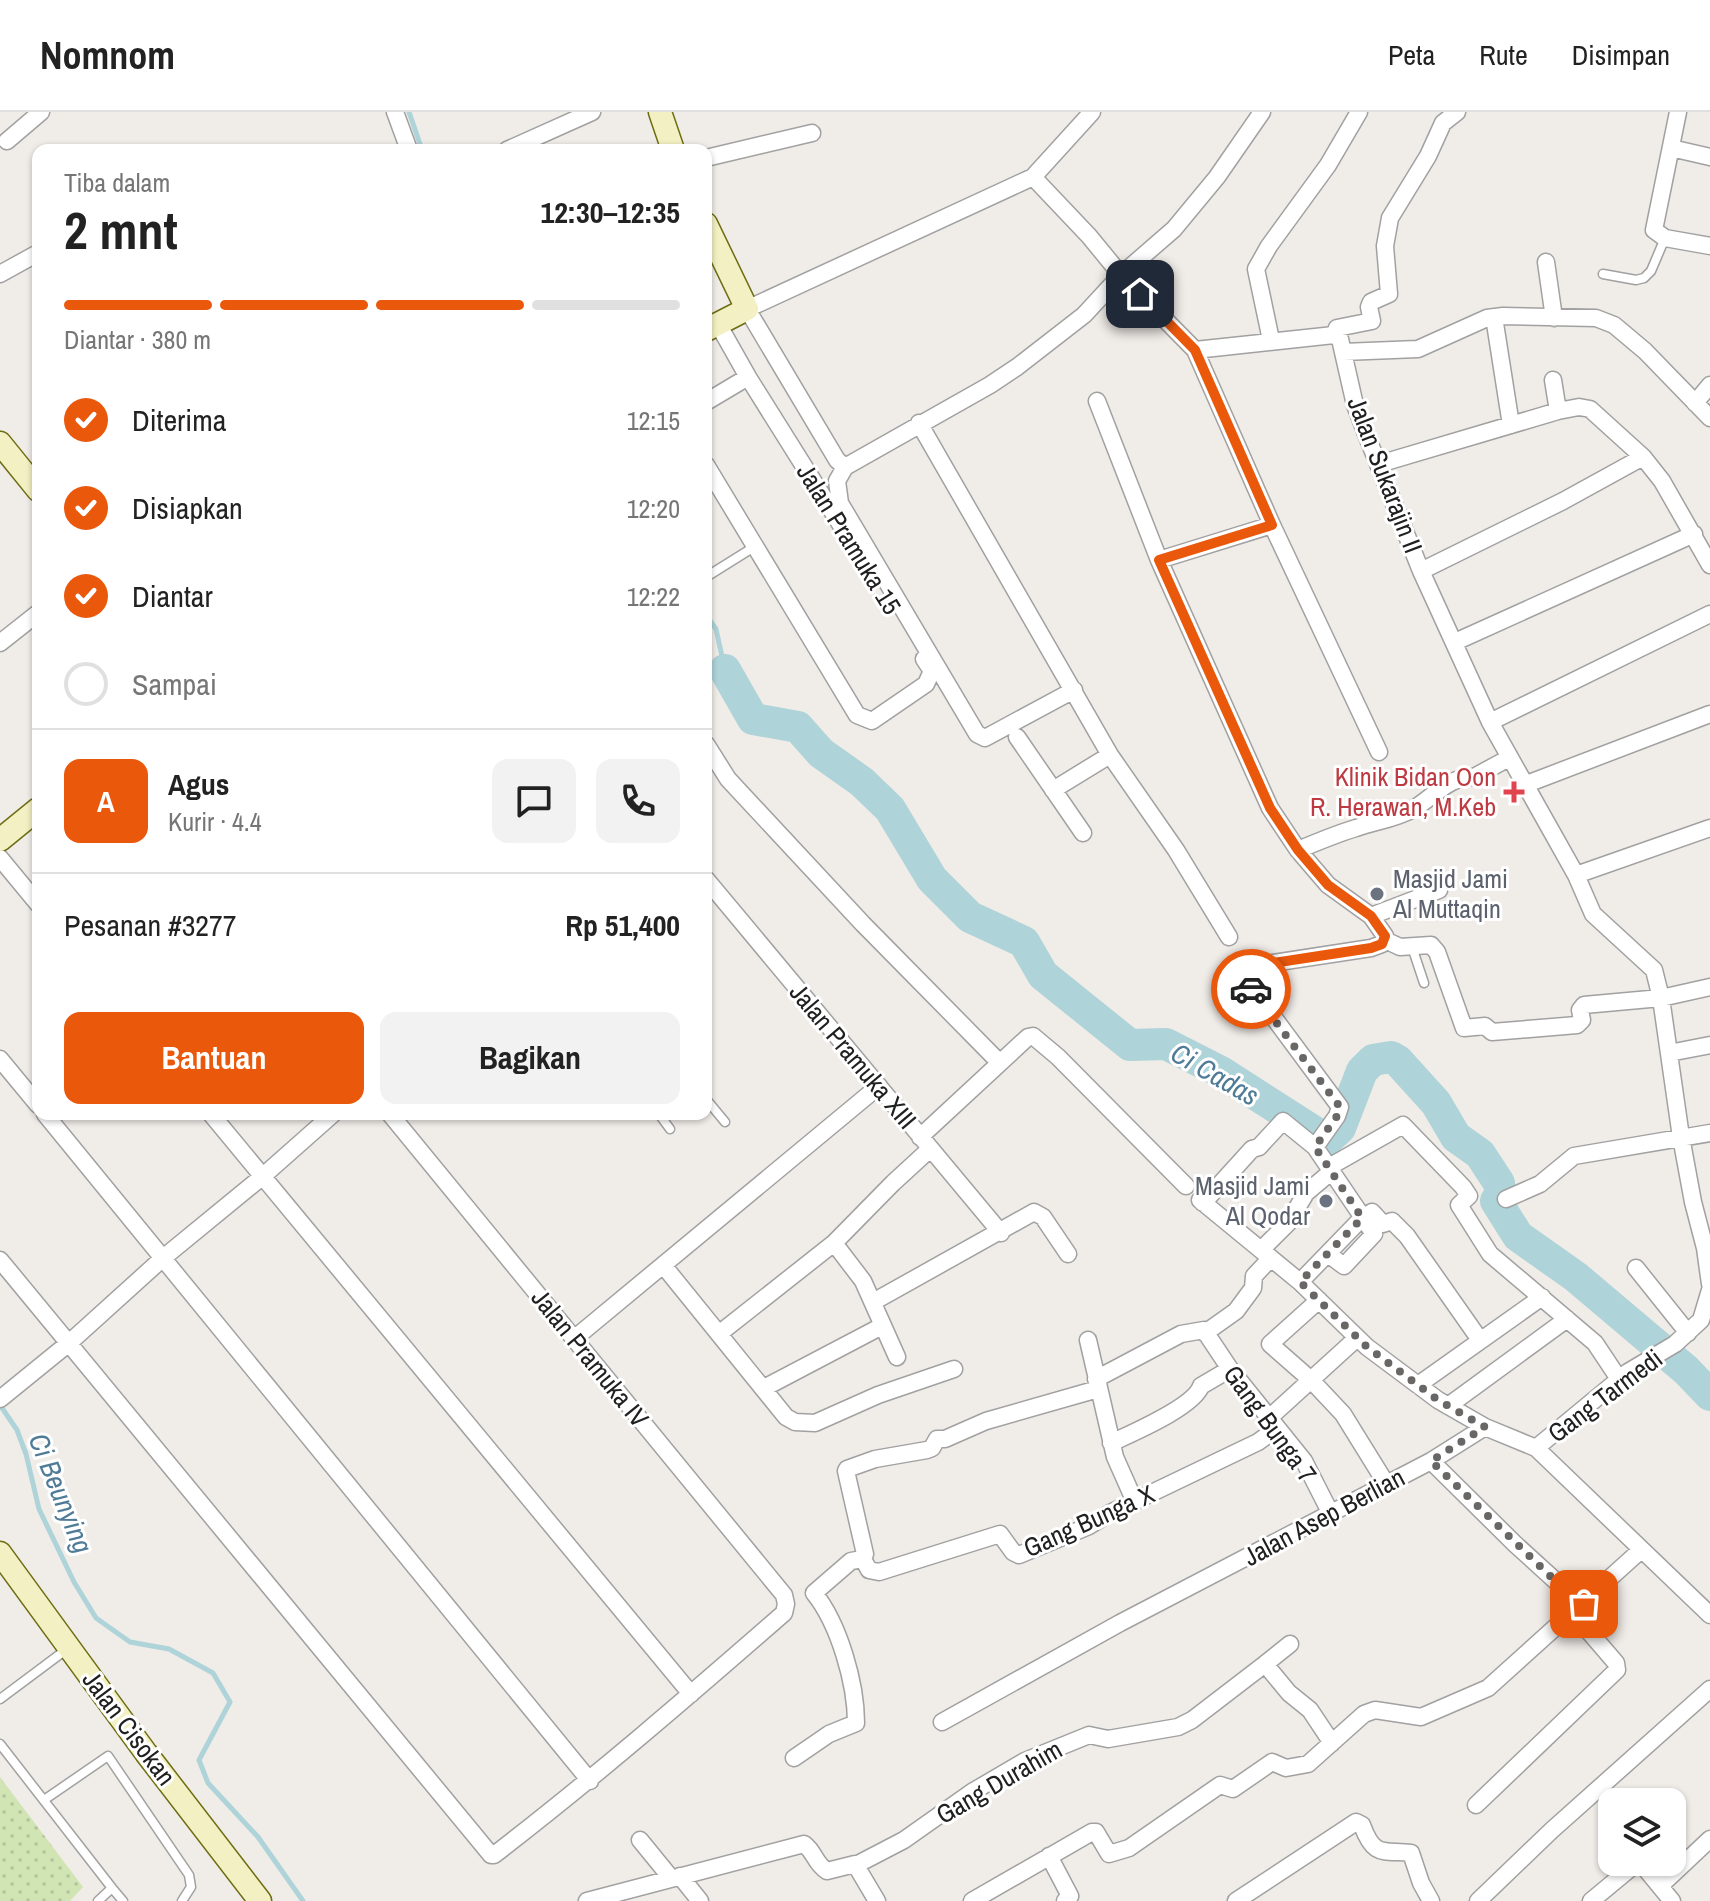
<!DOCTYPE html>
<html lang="id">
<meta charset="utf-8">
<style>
:root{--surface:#fff;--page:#f2f2f2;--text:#222;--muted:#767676;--line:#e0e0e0;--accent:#ea580c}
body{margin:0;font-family:"Archivo Narrow",sans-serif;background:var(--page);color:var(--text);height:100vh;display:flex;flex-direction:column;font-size:30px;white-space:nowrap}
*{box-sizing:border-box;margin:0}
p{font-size:26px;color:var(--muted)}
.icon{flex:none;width:44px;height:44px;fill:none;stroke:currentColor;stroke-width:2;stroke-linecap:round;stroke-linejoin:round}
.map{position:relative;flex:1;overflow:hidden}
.sheet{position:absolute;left:32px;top:32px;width:680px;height:976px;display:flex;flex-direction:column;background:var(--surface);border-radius:16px;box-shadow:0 2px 6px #0004}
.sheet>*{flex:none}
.controls{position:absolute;left:1598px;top:1676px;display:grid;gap:16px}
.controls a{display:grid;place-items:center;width:88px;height:88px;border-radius:16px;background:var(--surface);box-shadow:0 2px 6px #0004;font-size:40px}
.pin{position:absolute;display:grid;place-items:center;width:68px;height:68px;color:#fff;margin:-34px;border-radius:16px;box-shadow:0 4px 12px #0006}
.courier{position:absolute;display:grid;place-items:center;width:80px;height:80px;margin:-40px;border:6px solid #ea580c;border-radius:50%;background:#fff;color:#222;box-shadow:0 2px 10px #0007}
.overview em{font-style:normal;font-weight:700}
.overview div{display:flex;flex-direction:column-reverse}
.overview{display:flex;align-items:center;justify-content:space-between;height:136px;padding:0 32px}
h1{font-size:52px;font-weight:700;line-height:60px}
.bar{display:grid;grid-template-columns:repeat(4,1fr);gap:12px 8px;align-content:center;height:96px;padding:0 32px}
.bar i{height:10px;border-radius:6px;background:var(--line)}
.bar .current{background:var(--accent)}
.bar p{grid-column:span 4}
.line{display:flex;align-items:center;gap:20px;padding:0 32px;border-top:2px solid var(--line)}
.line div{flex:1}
.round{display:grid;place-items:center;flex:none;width:84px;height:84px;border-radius:16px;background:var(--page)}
ol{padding:0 32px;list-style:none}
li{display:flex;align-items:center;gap:24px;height:88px}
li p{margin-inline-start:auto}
li .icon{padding:8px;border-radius:50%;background:var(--accent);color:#fff;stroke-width:4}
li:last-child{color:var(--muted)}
li i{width:44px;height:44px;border:4px solid var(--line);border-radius:50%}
.primary-button{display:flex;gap:16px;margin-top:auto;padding:16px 32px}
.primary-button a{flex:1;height:92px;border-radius:16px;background:var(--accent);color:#fff;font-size:32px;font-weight:700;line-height:92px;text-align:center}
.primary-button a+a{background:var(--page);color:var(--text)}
header{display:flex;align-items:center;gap:48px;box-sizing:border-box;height:112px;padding:0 40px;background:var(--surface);border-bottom:2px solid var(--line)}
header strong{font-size:38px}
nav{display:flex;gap:44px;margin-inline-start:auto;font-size:28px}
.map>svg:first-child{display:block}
.grass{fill:url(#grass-dots)}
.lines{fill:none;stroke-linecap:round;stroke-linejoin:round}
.stream{stroke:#aed3d8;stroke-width:5}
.river{stroke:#aed3d8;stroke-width:32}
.lane-casing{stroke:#a1a1a1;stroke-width:11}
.street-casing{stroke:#a1a1a1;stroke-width:19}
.secondary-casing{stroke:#6d6d12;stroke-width:25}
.lane{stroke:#fff;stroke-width:8}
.street{stroke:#fff;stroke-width:16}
.secondary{stroke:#f3f0c3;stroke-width:22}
.done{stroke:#696766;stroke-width:8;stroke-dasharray:0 14.4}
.route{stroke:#ea580c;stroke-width:10}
.health-dot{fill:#e0444e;stroke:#fff;stroke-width:3}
.worship-dot{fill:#6b7280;stroke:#fff;stroke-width:3}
.labels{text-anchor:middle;stroke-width:6;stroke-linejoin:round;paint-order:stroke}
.street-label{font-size:26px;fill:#202020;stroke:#fff}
.health-label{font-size:26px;fill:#be3a42;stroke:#fff;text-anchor:end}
.worship-label{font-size:26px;fill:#5b616d;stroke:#fff;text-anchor:start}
.water-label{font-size:28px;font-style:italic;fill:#507b97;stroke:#fff}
</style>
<header>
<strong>Nomnom</strong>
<nav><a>Peta</a><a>Rute</a><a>Disimpan</a></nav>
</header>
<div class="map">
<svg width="1710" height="1789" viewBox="0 0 1710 1789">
<defs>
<pattern id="grass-dots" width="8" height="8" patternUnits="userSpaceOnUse" patternTransform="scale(2)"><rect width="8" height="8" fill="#d1e4b4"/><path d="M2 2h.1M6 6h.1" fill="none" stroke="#b3c39a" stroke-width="1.8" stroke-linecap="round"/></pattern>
</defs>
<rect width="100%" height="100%" fill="#f0ece8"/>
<!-- grass -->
<path class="grass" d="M0 1665 83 1775 70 1789H0Z"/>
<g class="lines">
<!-- stream -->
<path class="stream" d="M409 0 422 38
M706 503 716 517 725 558
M0 1293 17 1318 26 1342 39 1397 74 1470 96 1506 130 1530 169 1537 213 1561 230 1590 199 1648 208 1671 258 1725 303 1789"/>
<!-- river -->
<path class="river" d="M725 558 753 607 798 615 821 641 862 670 890 697 932 767 970 805 1024 830 1043 863 1130 933 1166 932 1221 960 1327 1028 1340 1016 1362 959 1373 948 1391 945 1398 949 1436 991 1456 1025 1480 1042 1499 1071 1501 1085 1496 1089 1518 1124 1576 1165 1686 1258 1710 1283"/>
<!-- lane casing -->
<g class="lane-casing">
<path id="lane" d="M1603 162 1636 168 1644 166 1651 159 1665 126
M706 465 754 435
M1412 835 1424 871
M706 987 725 1010
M659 1002 670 1017
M0 1587 67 1537
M0 1632 112 1776 98 1789
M44 1688 108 1644 189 1763 191 1775 182 1789
M112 1776 123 1789"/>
</g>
<!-- street casing -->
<g class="street-casing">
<path id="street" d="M395 0 409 38
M1678 0 1654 118 1665 126 1710 134
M7 29 41 0
M1671 36 1710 45
M507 38 592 0
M706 46 812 21
M1033 65 1089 124 1121 163 1195 238 1272 413 1379 640
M1546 150 1554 206
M0 162 38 141
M1494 205 1511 313
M718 212 748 265 859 442
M1334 223 1337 216 1372 209 1369 195 1371 190 1389 182 1385 134 1390 106 1428 44 1443 11 1457 0
M1271 228 1256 157 1269 134 1328 53 1359 0
M1195 238 1334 223 1340 227 1355 293 1366 322 1421 459 1490 610 1576 763 1593 802 1654 858 1661 886 1681 1025 1693 1090 1705 1136 1710 1172
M1343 240 1418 237 1487 206 1503 204 1596 206 1614 213 1645 239 1710 306
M1553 268 1558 299
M1097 289 1159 448 1270 696 1298 738 1328 773 1371 804 1385 824 1382 832 1371 836 1247 855 1243 859V864L1340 995 1337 1004 1315 1035 1374 1122 1344 1154 1328 1142
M706 290 748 265
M1695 291 1710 273
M919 311 1110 643 1176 738 1229 825
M1379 352 1558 299 1579 295 1590 297 1643 345 1662 369 1710 453
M706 353 857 603 872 609 926 572 932 559 924 547
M845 355 837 348 747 197 1033 65 1092 0
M1159 448 1272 413
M1421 459 1563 389 1643 345
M1455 530 1694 422
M0 531 38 501
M1074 578 985 626 977 622 840 391 837 369 845 355 990 273 1017 255 1084 203 1121 163 1174 117 1217 65 1262 0
M1490 610 1710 502
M1017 625 1083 721
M706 632 728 667 863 812 1000 951
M1524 673 1710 602
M1053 678 1110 643
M1298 738C1317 730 1336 722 1356 716 1376 709 1396 707 1415 696 1433 685 1451 663 1474 665L1509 646
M0 746 38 792
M1576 763 1710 716
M706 767 1001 1121
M1371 804 1439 778
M1385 828 1400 835 1431 833 1437 840 1464 916 1485 914 1492 920 1577 913 1582 908 1580 898 1584 893 1661 886 1710 875
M1669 941 1710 933
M0 947 38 993
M45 1002 590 1669
M211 1002 691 1582
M920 1025 1028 925 1033 924 1058 945 1186 1074
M1329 1055 1403 1013 1463 1075 1469 1084 1459 1093 1490 1142 1595 1231 1619 1267
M1506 1087 1540 1072 1574 1044 1710 1021
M1200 1088 1300 1170 1367 1235 1438 1288 1485 1315 1536 1336 1710 1503
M1203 1091 1252 1037 1259 1035 1283 1009 1315 1035
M834 1131 863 1169 897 1245
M1261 1138 1288 1111 1306 1081 1332 1059
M0 1148 491 1743H494C594 1666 689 1584 784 1501L786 1492 784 1483 390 1002
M663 1153 786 1305 795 1310 815 1311 878 1283 954 1257
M1636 1156 1688 1221
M1300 1170 1362 1106 1372 1100 1383 1112 1392 1109 1407 1124 1480 1228
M1319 1188 1270 1232 1311 1268 1343 1302 1387 1373
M873 1190 1034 1100 1043 1105 1068 1142
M720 1221 834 1131 893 1071 930 1037
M1205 1221 1236 1199 1253 1176 1254 1164 1271 1146
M575 1226 879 974
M1088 1228 1115 1345 1135 1390
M1096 1267 1181 1222 1204 1218 1230 1257 1304 1349 1331 1402
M1418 1273 1542 1185
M764 1276 882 1214
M0 1287 69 1231 163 1146 263 1064 333 1002
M1448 1294 1567 1207
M1268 1307 1357 1226
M1111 1331C1132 1321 1194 1295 1201 1274L1230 1257
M1536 1336 1628 1260 1675 1232 1701 1208 1710 1178
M1431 1349 1515 1432 1582 1493
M863 1447 869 1458 879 1460 1000 1422 1013 1440 1019 1443 1089 1414 1110 1401 1258 1330 1276 1317
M863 1447 865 1442 846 1359 847 1357 875 1347 927 1338 932 1336 937 1327H945L986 1309 1098 1277
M1265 1552 1290 1532
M942 1610 1120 1511 1431 1349 1485 1315
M794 1646 829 1622 856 1611C856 1571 839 1512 814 1481L851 1449 863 1447
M1476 1693 1617 1558 1616 1551 1573 1501
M640 1728 671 1766
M1049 1744 1070 1784 1065 1789
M1640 1750 1672 1789
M856 1753 904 1728 972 1680 1025 1649 1089 1623 1108 1627 1178 1615 1192 1608 1265 1552 1289 1581 1310 1598 1332 1631
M680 1764 700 1789
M1660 1774 1710 1727
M587 1789 804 1732C815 1740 815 1752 827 1759L855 1752 877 1789
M972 1789 1092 1720H1096L1109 1742 1129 1736 1220 1673 1233 1677 1272 1650 1286 1656 1308 1652 1364 1602 1375 1598 1421 1605 1488 1576 1641 1438
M1236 1789 1356 1710 1362 1713C1374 1746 1383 1738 1411 1741L1421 1771 1431 1789
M1478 1789 1552 1718 1710 1577
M1591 1789 1638 1750"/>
</g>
<!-- secondary casing -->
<g class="secondary-casing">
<path id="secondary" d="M660 0 673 38
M706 112 747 197 706 218
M0 331 38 378
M0 728 38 697
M0 1441 146 1641 260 1789"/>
</g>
<!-- lane -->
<use href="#lane" class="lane"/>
<!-- street -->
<use href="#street" class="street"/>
<!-- secondary -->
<use href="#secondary" class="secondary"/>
</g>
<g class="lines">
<!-- done -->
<path class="done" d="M1251 877 1340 995 1337 1004 1315 1035 1362 1106 1300 1170 1367 1235 1438 1288 1485 1315 1431 1349 1579 1492H1584"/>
<!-- route -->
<path class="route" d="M1140 182 1195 238 1272 413 1159 448 1270 696 1298 738 1328 773 1371 804 1385 824 1382 832 1371 836 1247 855 1243 859V864L1251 877"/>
</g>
<!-- markers -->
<path class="health-dot" d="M1510 668h8v8h8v8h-8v8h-8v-8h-8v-8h8z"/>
<g class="worship-dot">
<circle cx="1377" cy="782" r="8"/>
<circle cx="1326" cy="1089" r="8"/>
</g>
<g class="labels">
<!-- street labels -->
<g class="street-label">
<text transform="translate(1385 363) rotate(69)" y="9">Jalan Sukarajin II</text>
<text transform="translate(849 427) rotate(58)" y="9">Jalan Pramuka 15</text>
<text transform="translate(853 944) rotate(50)" y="9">Jalan Pramuka XIII</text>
<text transform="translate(590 1246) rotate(51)" y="9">Jalan Pramuka IV</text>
<text transform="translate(1605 1284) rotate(-37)" y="9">Gang Tarmedi</text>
<text transform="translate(1270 1312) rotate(54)" y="9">Gang Bunga 7</text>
<text transform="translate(1324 1405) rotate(-28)" y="9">Jalan Asep Berlian</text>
<text transform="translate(1089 1409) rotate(-24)" y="9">Gang Bunga X</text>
<text transform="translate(129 1616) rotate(53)" y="9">Jalan Cisokan</text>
<text transform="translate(999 1670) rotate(-30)" y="9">Gang Durahim</text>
</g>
<!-- health labels -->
<g class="health-label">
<text x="1496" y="674">Klinik Bidan Oon<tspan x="1496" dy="30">R. Herawan, M.Keb</tspan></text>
</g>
<!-- worship labels -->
<g class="worship-label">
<text x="1393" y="776">Masjid Jami<tspan x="1393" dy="30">Al Muttaqin</tspan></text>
<text x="1310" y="1083" text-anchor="end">Masjid Jami<tspan x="1310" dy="30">Al Qodar</tspan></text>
</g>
<!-- water labels -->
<g class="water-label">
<text transform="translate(1215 962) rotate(30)" y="10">Ci Cadas</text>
<text transform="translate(61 1381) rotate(68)" y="10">Ci Beunying</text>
</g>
</g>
</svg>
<div class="controls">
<a><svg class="icon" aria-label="layers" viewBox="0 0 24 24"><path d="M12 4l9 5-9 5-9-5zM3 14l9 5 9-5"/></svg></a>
</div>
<div class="pin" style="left:1584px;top:1492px;background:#ea580c"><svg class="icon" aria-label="bag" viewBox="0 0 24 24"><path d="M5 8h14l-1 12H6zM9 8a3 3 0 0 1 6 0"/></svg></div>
<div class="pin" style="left:1140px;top:182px;background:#1f2937"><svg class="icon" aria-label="home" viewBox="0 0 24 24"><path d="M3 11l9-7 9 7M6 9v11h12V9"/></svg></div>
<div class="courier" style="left:1251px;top:877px"><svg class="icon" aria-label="car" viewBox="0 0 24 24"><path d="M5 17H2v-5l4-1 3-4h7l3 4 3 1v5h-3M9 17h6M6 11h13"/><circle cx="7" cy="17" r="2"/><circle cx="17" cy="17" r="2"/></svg></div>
<section class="sheet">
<div class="overview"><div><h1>2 mnt</h1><p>Tiba dalam</p></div><em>12:30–12:35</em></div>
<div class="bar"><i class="current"></i><i class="current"></i><i class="current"></i><i></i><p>Diantar · 380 m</p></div>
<ol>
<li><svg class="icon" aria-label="check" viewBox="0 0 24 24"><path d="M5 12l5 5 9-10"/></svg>Diterima<p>12:15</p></li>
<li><svg class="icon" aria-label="check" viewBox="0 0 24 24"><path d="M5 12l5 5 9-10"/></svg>Disiapkan<p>12:20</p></li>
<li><svg class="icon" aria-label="check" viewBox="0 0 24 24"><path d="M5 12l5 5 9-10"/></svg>Diantar<p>12:22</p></li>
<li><i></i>Sampai</li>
</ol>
<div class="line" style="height:144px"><b class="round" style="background:var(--accent);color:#fff">A</b><div><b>Agus</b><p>Kurir · 4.4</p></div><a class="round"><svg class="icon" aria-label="chat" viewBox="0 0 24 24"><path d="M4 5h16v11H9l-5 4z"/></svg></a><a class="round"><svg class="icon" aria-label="phone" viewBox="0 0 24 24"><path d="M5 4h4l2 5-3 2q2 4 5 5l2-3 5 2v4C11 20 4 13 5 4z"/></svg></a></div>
<div class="line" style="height:104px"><div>Pesanan #3277</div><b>Rp 51,400</b></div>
<div class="primary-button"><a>Bantuan</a><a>Bagikan</a></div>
</section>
</div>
